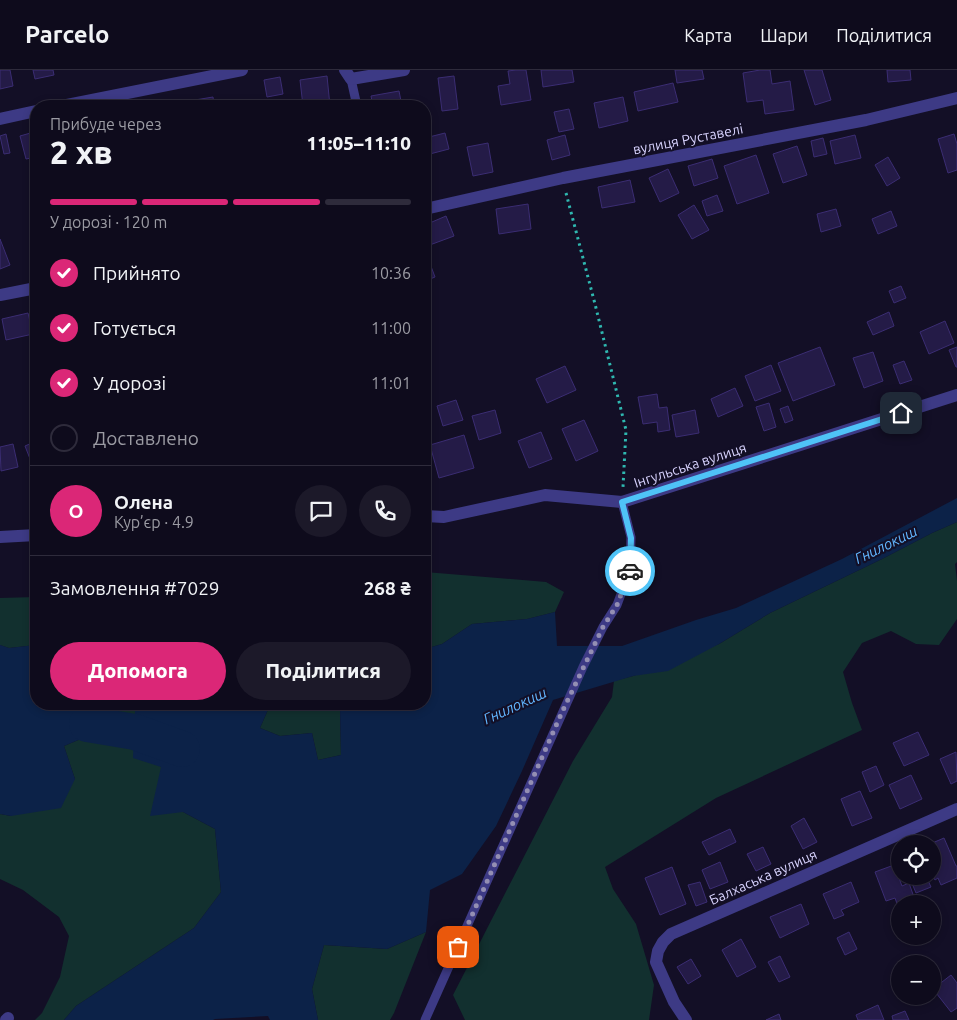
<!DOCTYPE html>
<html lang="uk">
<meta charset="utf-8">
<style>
:root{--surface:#0e0b1c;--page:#1c1929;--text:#f1f3f6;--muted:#9b9ba3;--line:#2e2b3b;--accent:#db2777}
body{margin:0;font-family:Ubuntu,sans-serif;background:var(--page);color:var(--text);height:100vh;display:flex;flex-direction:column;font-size:19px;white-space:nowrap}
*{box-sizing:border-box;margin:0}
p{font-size:16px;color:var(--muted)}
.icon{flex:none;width:28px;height:28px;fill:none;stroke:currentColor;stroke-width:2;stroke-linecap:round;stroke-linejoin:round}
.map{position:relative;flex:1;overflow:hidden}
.side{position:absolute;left:30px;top:30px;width:401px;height:610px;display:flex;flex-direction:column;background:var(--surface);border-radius:20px;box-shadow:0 2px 8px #0003,0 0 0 1px var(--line)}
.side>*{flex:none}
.fabs{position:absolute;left:891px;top:765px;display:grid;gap:10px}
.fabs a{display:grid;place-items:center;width:50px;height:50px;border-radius:50%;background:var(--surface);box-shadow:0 2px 8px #0003,0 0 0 1px var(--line);font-size:25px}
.pin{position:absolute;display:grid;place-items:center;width:42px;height:42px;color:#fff;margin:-21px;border-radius:10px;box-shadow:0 2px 8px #0006}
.courier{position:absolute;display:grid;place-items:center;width:50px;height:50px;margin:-25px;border:4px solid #4fc3f7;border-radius:50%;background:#fff;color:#222;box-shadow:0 1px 6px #0007}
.summary em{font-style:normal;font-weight:800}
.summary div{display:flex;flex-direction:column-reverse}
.summary{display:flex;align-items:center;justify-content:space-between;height:85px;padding:0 20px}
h1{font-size:32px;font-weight:800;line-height:38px}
.bar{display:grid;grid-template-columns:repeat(4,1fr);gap:8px 5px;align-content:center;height:60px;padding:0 20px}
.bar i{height:6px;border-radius:4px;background:var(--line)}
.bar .on{background:var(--accent)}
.bar p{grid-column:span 4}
.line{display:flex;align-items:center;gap:12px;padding:0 20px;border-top:1px solid var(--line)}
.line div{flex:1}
.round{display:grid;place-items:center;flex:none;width:52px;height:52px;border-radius:26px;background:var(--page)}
ol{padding:0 20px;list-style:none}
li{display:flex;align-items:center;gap:15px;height:55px}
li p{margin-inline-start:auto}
li .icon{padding:5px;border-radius:50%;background:var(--accent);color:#fff;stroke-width:4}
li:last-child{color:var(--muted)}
li i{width:28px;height:28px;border:2px solid var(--line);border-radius:50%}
.button{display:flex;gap:10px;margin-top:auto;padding:10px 20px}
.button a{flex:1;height:58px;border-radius:30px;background:var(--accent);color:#fff;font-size:20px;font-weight:800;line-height:58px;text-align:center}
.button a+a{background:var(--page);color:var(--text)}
header{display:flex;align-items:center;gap:30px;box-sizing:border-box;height:70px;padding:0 25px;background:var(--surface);border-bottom:1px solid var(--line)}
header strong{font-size:24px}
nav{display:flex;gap:28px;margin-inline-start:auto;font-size:18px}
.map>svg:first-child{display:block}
.green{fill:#12302f}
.water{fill:#0c2248}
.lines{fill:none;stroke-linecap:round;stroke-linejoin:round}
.river{stroke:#0c2248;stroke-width:36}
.building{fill:#241b47;stroke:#3b2d73}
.path{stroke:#2fb8b0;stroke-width:3;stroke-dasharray:2.5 4;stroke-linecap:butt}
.lane{stroke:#3d3a85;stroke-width:9}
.street{stroke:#3d3a85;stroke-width:12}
.done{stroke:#948fb3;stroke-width:5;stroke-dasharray:0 9}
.route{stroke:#4fc3f7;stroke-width:6}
.labels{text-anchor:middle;stroke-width:4;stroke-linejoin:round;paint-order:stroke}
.street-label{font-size:14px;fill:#d9d4ff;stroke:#130f26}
.water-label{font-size:15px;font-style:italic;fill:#62b6ff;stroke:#130f26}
</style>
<header>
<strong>Parcelo</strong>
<nav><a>Карта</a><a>Шари</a><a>Поділитися</a></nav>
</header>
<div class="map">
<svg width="957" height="950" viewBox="0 0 957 950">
<rect width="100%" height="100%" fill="#130f26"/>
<!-- green -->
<path class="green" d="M957 452V492L955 494 957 511V549L939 575 916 574 891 561 862 573 843 602 852 633 862 660 716 728 605 797 613 819 636 854 654 915 649 950H465L453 925 573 691 612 627 614 611 633 606 719 574 770 543 882 489 932 463Z
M425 502 546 512 564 522 555 542 527 549 472 554 442 574 425 579Z
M36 527V575L9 578 0 575V528Z
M72 634H171L170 638 135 641V662L161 697 183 742 215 759 221 822 194 858 76 936 64 950H35L42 943 60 907 69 866 59 847 23 820 0 809V744L11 746 75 709 64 676 83 668 76 634Z
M272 634H342L340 638 341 685 318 690 312 663 280 666 260 658 270 635Z
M426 862 394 943 390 950H318L312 919 324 875 387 879Z"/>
<!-- water -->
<path class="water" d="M957 428V452L932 463 882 489 770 543 719 574 668 601 633 606 553 630 522 701 496 756 462 804 430 820 426 862 387 879 324 875 312 919 318 950H270L268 946 215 949 213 950H64L76 936 194 858 221 822 215 759 183 742 150 746 161 697 133 688 135 641 170 638 171 634H272L270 635 260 658 280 666 312 663 318 690 341 685 340 638 342 634H425V579L442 574 472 554 527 549 555 542 557 576H622L696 550 736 538 842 489Z
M0 575 9 578 36 575V634H75L87 654 83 668 64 676 75 709 61 738 11 746 0 744Z"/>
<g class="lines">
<!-- river -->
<path class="river" d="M87 654 135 662 182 679"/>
</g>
<!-- building -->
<path class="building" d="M0 0H10L13 16 0 19Z
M33 0H53L54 5 35 9Z
M516 0H526L531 30 501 35 498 16 510 14 508 1Z
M541 0H572L574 12 543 17Z
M675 0H702L704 9 677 13Z
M760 0H770L772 14 790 11 794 40 765 44 763 30 747 32 743 3Z
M804 0H822L831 30 815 35Z
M887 0H910L911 10 888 12Z
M327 6 330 36H303L300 10Z
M454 6 458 39 442 41 438 8Z
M280 7 283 24 267 27 264 10Z
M673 13 678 32 638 41 634 22Z
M399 21 402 36H373L371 26Z
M213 27 214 36H196L195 30Z
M623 27 628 51 599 58 594 33Z
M569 39 574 59 559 62 554 42Z
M34 62 36 70V87L26 89 20 66Z
M445 63 449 79 426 85 425 68Z
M6 64 10 83 4 84 0 66Z
M954 64 957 74V100L948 103 938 69Z
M565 65 570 85 552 90 547 70Z
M855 65 861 88 835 94 830 71Z
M823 68 827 84 814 87 811 71Z
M488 73 493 102 473 106 467 77Z
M797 76 807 105 783 113 773 84Z
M756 85 769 123 737 134 724 96Z
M888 87 900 108 887 116 875 95Z
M712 89 718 108 694 116 688 96Z
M668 99 679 123 660 132 649 108Z
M630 110 635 132 602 138 598 117Z
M717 125 723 141 707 146 702 131Z
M36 134V146L31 147 30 135Z
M528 134 531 159 499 164 496 139Z
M694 135 709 160 692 169 678 145Z
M836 139 841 156 821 162 817 144Z
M891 141 897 156 878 164 872 149Z
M446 146 454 166 427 176 425 172V155Z
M36 156V175L32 157Z
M0 169 10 195 0 199Z
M425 183H426L435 207 425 211Z
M901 216 906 228 894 233 889 221Z
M889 242 894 256 873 265 867 252Z
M28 243 33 264 6 270 2 249Z
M945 251 954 273 929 284 920 262Z
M820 277 835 315 793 331 778 293Z
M957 277V297H956L949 280Z
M873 282 883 311 864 318 853 288Z
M904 291 912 310 900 314 893 295Z
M771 295 781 321 755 331 745 306Z
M565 296 576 320 547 333 536 309Z
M735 318 743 336 718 347 711 329Z
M657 324 659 338 667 337 670 360 658 362 657 352 643 354 638 327Z
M456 330 463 350 443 356 437 336Z
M769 333 776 357 764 361 756 337Z
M788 336 793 350 785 353 780 339Z
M495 340 501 363 479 370 472 346Z
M695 340 699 363 676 367 672 345Z
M584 350 598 381 576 391 562 359Z
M541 362 552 389 529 398 518 371Z
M464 365 474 398 439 408 430 375Z
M34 372 36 379V392L32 394 25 376Z
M13 374 18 397 1 401 0 377Z
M918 662 929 685 904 696 893 673Z
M956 682 957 711 951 714 940 689Z
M876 696 884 715 870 722 862 702Z
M911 705 922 729 900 739 889 715Z
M860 721 872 748 852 756 841 729Z
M804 748 817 772 803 779 791 756Z
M730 759 736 772 709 785 702 772Z
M944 768 956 796H957V808L941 815 938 808 935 810 932 805V774H930Z
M763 777 771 794 756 801 747 784Z
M720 792 728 812 710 819 702 800Z
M894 795 902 816 909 813 916 833 900 834 899 839 895 828 886 831 875 802Z
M672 797 686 834 660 845 645 808Z
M909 806H926L931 817 916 823Z
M700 812 707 832 696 836 688 815Z
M851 812 859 832 841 840 844 845 834 849 823 824Z
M801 834 809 854 780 868 770 847Z
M849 862 857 879 845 885 837 868Z
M741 869 756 897 737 907 722 880Z
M780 886 790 907 779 912 768 892Z
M691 889 701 906 688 914 677 897Z
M951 905 957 913V938L951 942 933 919Z
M878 935 884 950H858L856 945Z
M905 941 909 950H893L892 946Z
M779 944 781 950H766Z"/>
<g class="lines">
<!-- path -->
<path class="path" d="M566 123 595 234 626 360 623 417"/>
<!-- lane -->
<path class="lane" d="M351 9 357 36
M425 950 583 597 603 557 617 535 630 500 631 467 622 432"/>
<!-- street -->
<path class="street" d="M345 0 351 9 404 0
M62 36 242 0
M0 49 36 41
M425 139 563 108 866 50 957 28
M0 225 36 218
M425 446 444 447 545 425 622 432 957 325
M0 467 36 465
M6 950 8 948
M686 950 674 932 656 892 658 881 663 872 671 864 957 739"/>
</g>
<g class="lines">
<!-- done -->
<path class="done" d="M458 877 563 640 603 557 617 535 630 501"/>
<!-- route -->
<path class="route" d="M630 501 631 468 622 432 901 343"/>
</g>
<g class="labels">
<!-- street labels -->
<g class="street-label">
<text transform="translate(688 69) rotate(-11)" y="5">вулиця Руставелі</text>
<text transform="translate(690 395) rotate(-18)" y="5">Інгульська вулиця</text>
<text transform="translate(763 807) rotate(-24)" y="5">Балхаська вулиця</text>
</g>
<!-- water labels -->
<g class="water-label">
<text transform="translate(886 475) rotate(-26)" y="5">Гнилокиш</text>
<text transform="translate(515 636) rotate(-25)" y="5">Гнилокиш</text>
</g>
</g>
</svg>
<div class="fabs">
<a><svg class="icon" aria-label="locate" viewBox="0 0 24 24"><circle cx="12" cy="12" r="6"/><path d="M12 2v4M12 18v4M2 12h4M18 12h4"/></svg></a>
<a>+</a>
<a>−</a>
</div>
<div class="pin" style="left:458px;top:877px;background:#ea580c"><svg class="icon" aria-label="bag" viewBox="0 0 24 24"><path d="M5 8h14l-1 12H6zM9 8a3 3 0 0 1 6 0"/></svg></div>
<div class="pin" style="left:901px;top:343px;background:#1f2937"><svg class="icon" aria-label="home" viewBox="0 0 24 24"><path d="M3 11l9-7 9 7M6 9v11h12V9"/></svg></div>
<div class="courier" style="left:630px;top:501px"><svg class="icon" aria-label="car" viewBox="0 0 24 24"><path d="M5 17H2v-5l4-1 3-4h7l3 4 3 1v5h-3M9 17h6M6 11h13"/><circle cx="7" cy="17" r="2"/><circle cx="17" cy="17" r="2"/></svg></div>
<section class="side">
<div class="summary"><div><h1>2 хв</h1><p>Прибуде через</p></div><em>11:05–11:10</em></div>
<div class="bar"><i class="on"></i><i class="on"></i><i class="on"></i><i></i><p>У дорозі · 120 m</p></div>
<ol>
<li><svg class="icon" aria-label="check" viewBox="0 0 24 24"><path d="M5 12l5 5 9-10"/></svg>Прийнято<p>10:36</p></li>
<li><svg class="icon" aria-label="check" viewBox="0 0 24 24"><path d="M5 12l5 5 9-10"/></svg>Готується<p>11:00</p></li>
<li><svg class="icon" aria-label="check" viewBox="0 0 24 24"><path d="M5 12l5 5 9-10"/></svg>У дорозі<p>11:01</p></li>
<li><i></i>Доставлено</li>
</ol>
<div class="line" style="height:90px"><b class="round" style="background:var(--accent);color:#fff">О</b><div><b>Олена</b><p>Кур’єр · 4.9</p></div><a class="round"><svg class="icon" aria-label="chat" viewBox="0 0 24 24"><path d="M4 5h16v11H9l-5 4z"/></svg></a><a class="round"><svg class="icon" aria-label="phone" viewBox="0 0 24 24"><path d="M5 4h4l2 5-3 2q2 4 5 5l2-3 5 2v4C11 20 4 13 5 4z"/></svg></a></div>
<div class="line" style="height:65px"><div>Замовлення #7029</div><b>268 ₴</b></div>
<div class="button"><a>Допомога</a><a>Поділитися</a></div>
</section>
</div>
